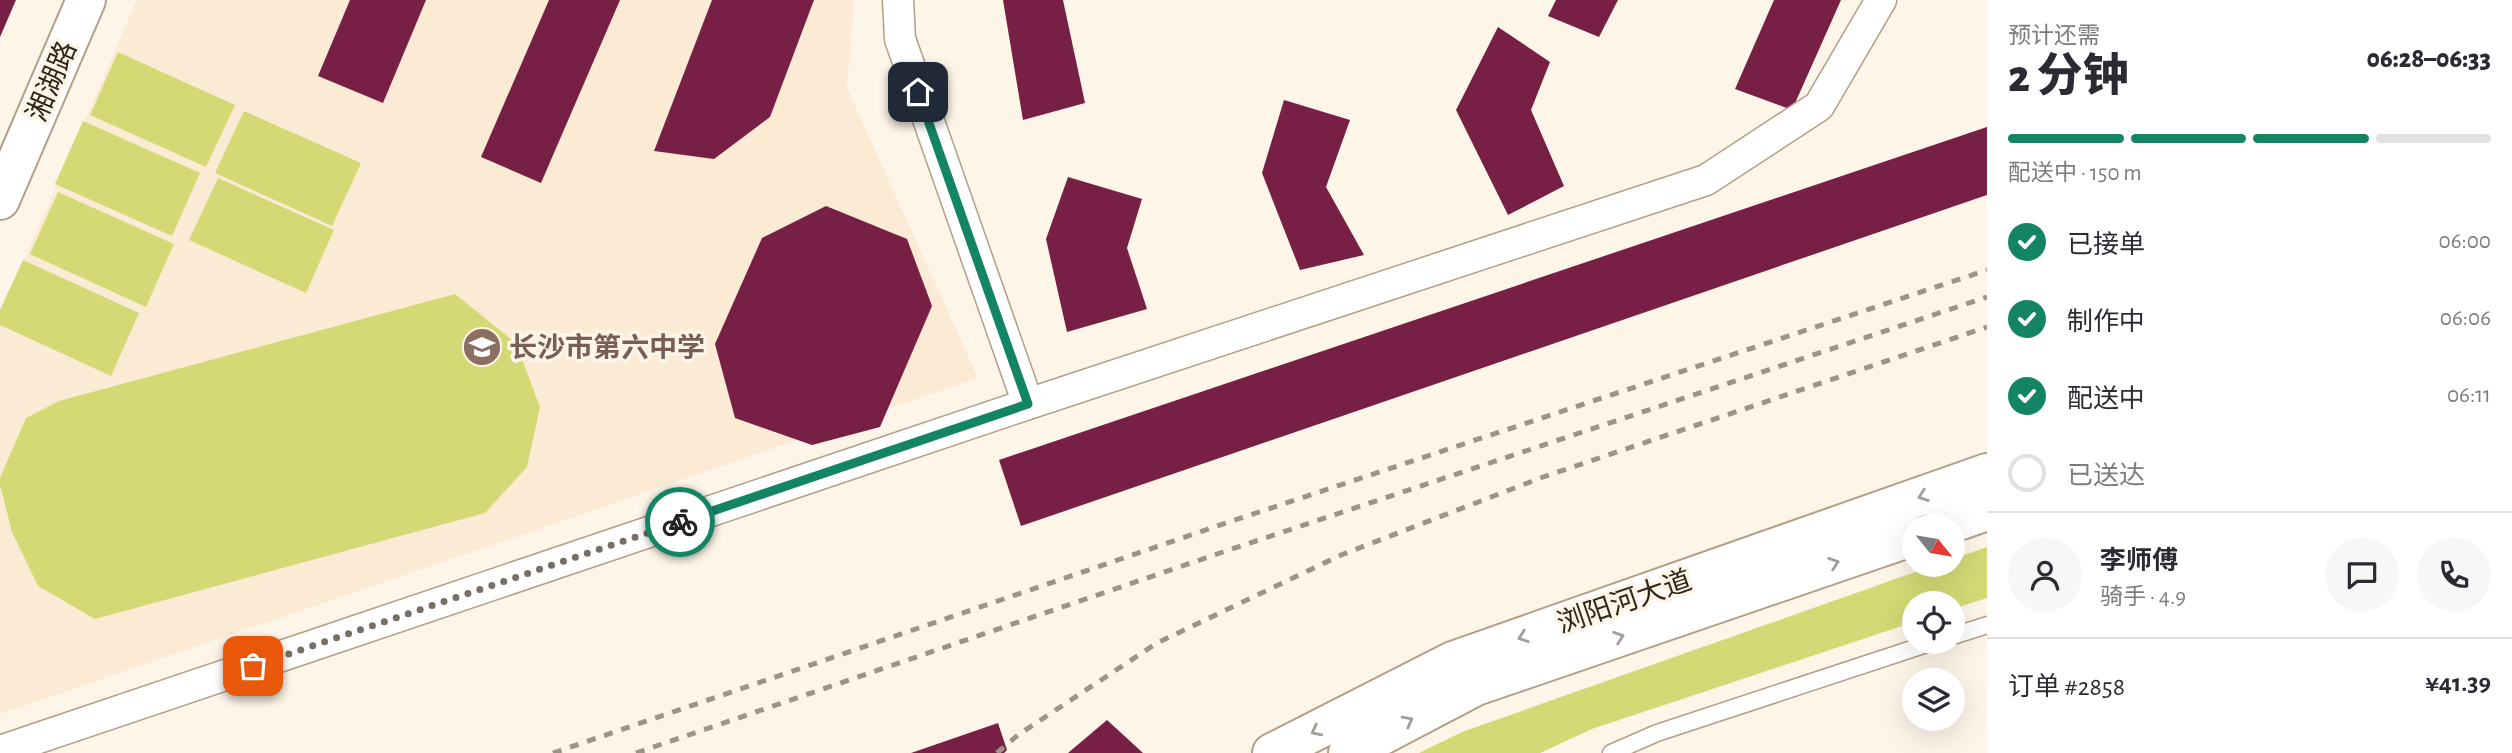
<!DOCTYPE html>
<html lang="zh">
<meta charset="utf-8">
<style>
:root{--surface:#fff;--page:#f7f7f7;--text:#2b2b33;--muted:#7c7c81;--line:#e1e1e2;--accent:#148564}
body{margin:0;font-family:"Alegreya Sans","Noto Sans SC",sans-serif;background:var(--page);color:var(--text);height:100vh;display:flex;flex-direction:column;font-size:26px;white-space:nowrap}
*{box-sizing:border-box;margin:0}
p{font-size:23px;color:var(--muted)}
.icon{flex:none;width:38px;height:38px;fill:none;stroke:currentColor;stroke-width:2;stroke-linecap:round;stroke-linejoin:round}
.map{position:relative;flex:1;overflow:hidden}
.panel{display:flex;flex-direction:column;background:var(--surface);width:525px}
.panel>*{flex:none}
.needle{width:46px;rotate:120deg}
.tools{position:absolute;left:1902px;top:514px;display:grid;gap:14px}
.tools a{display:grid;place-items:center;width:63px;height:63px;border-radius:50%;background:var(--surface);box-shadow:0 7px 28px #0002;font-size:35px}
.pin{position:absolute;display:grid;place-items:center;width:60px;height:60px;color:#fff;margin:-30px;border-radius:14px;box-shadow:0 4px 10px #0006}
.courier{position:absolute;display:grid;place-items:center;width:70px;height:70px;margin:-35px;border:5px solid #148564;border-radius:50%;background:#fff;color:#222;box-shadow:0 2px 9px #0007}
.summary em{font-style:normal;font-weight:800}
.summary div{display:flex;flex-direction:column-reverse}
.summary{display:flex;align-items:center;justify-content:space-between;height:119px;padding:0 21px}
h1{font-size:46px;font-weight:800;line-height:52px}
.bar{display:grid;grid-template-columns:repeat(4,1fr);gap:10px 7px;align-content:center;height:84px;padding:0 21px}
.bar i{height:9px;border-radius:5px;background:var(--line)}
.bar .on{background:var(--accent)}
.bar p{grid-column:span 4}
.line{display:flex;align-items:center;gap:18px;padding:0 21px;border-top:2px solid var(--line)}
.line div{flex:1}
.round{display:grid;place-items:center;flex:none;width:74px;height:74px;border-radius:37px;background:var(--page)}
ol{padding:0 21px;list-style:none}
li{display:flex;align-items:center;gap:21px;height:77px}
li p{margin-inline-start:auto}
li .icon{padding:7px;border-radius:50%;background:var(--accent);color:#fff;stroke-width:4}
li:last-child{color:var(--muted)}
li i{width:38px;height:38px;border:4px solid var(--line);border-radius:50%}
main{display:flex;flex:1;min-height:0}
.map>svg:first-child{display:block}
.built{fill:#fbebd5}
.green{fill:#d4d975}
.building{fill:#781f45}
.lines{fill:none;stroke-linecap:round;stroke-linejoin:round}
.service-casing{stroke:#b49f83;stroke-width:19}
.minor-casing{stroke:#b49f83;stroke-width:33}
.tertiary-casing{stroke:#b49f83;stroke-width:42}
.secondary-casing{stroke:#b49f83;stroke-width:42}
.service{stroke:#fff;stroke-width:16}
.minor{stroke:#fff;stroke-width:30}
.tertiary{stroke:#fff;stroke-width:38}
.secondary{stroke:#fff;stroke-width:38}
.rail{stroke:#9d9488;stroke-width:5;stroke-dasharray:9 9;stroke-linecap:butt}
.oneway{stroke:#a29e99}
.done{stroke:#786f64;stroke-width:7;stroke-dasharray:0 12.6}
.route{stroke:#148564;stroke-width:9}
.labels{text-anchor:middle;stroke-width:7;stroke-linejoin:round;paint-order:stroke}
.street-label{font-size:28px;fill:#30271c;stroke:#fef5e9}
.education-label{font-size:28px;font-weight:bold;fill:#785e54;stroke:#fef5e9;text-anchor:start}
</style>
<main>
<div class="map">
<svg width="1987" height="753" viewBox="0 0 1987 753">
<rect width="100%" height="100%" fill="#fef5e9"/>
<!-- built -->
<path class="built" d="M137 0H854L847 88 978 378 0 714V315Z"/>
<!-- green -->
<path class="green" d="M118 52 235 105 206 167 90 115Z
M244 111 361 163 332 226 215 173Z
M83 121 200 173 172 236 55 184Z
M218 178 334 230 306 293 189 240Z
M58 192 174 244 146 307 30 254Z
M23 260 139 313 111 376 0 325V310Z
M455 294 516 343 540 407 527 467 485 513 95 619 38 586 12 532 0 485V478L26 418 59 401Z
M1987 547V598L1953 609V604H1914V622L1592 729 1540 753H1419L1462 732 1935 565H1953V559Z"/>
<!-- building -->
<path class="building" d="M0 0H16L0 37Z
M350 0H426L383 103 318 76Z
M549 0H620L541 183 481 157Z
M712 0H814L770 117 714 159 654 151Z
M1003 0H1063L1085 103 1023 120Z
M1556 0H1618L1599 37 1548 16Z
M1774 0H1841L1792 110 1735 89Z
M1498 27 1550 62 1531 110 1564 186 1508 215 1456 110Z
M1284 100 1350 120 1326 187 1364 255 1300 270 1262 173Z
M1987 127V195L1021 526 999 460Z
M1068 177 1142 199 1127 248 1147 309 1067 332 1046 239Z
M826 206 907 239 932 306 880 427 812 445 735 418 715 344 762 238Z
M1107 720 1143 753H1068Z
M998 723 1007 750 1004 753H911Z"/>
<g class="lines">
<!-- service casing -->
<g class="service-casing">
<path id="service" d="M1953 636 1987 625
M1611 753 1657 733 1933 642"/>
</g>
<!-- minor casing -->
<g class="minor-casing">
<path id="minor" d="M898 0 900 39 1028 404
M0 751 1028 404 1706 180 1819 106 1881 0"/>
</g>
<!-- tertiary casing -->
<g class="tertiary-casing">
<path id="tertiary" d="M0 200 86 0"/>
</g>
<!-- secondary casing -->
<g class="secondary-casing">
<path id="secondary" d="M1941 527 1987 511
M1272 753 1453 661 1987 473
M1348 753 1476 686 1914 536"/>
</g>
<!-- service -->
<use href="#service" class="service"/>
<!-- minor -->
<use href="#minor" class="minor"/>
<!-- tertiary -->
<use href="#tertiary" class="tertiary"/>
<!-- secondary -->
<use href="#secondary" class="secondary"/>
<!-- rail -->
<path class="rail" d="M553 753 1226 523 1987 270
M636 753 1223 552 1987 297
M997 753 1018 735 1157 643 1341 555 1543 477 1987 327"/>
</g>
<!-- one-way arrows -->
<defs><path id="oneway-chevron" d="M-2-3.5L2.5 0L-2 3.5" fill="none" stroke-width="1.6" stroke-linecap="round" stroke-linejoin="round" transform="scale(1.75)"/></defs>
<g class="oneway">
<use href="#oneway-chevron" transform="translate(1923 496) rotate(161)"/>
<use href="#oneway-chevron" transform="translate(1834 563) rotate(-19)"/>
<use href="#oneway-chevron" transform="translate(1523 637) rotate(161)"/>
<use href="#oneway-chevron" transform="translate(1619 637) rotate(-19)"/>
<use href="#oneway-chevron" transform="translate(1408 721) rotate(-28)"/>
<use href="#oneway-chevron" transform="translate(1316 731) rotate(153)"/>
</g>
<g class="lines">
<!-- done -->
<path class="done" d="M253 666 680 522"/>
<!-- route -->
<path class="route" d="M680 522 1028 404 918 92"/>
</g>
<!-- icons -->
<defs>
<g id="school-disc" transform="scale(2.0125)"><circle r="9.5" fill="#8d6e63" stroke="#fef5e9"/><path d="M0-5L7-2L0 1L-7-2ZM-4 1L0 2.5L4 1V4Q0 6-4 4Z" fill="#fff"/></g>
</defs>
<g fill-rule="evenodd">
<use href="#school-disc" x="482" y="347"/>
</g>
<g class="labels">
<!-- street labels -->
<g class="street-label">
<text transform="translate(51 81) rotate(-67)" y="10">湘湖路</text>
<text transform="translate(1624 601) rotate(-19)" y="10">浏阳河大道</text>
</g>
<!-- education labels -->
<g class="education-label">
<text x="509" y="357">长沙市第六中学</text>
</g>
</g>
</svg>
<div class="tools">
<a><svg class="needle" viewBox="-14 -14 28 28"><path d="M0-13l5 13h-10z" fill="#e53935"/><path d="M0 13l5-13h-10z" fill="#7c7c81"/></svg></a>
<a><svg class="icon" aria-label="locate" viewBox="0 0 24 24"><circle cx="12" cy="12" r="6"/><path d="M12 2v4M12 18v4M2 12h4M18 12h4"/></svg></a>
<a><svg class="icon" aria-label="layers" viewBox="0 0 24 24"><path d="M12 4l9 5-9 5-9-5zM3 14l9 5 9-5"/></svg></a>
</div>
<div class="pin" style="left:253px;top:666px;background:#ea580c"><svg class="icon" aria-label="bag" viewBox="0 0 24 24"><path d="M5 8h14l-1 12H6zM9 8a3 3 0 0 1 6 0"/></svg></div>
<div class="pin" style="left:918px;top:92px;background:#1f2937"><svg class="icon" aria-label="home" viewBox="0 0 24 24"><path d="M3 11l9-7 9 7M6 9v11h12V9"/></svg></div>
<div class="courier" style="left:680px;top:522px"><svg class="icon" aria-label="bike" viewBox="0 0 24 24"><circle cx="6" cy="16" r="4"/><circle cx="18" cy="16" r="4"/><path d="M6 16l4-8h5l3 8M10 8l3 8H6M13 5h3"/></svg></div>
</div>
<section class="panel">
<div class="summary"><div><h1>2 分钟</h1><p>预计还需</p></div><em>06:28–06:33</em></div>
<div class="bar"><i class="on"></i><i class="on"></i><i class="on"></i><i></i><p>配送中 · 150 m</p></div>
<ol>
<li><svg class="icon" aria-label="check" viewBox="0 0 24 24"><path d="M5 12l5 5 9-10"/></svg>已接单<p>06:00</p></li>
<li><svg class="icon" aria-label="check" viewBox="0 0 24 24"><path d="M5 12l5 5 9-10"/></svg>制作中<p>06:06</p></li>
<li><svg class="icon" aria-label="check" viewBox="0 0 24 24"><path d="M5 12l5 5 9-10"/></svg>配送中<p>06:11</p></li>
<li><i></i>已送达</li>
</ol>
<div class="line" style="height:126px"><a class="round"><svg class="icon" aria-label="person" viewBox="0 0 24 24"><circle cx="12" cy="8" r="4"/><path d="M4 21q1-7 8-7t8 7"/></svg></a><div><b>李师傅</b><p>骑手 · 4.9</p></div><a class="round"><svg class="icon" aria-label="chat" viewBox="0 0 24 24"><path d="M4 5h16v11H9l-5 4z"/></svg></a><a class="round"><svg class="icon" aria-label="phone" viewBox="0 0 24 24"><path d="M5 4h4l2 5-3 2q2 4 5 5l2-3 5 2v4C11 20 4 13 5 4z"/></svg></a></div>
<div class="line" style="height:91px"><div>订单 #2858</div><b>¥41.39</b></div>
</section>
</main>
